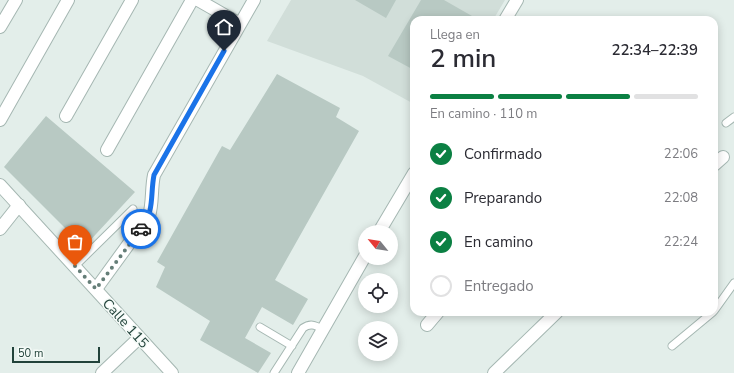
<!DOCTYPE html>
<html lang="es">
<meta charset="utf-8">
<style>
:root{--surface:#fff;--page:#f7f7f7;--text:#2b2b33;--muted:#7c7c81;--line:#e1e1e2;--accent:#0b8043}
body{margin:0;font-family:"Nunito Sans",sans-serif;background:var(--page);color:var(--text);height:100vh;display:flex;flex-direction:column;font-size:15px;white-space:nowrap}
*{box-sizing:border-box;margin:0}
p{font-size:13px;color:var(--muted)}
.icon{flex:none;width:22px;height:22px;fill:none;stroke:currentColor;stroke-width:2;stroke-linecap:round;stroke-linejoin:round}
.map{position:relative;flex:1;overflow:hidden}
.side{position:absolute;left:410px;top:16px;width:308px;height:300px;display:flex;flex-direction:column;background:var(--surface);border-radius:12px;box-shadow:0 2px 10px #0003}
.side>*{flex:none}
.needle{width:26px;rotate:300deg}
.buttons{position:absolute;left:358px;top:225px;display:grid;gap:8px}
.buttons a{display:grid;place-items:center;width:40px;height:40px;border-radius:50%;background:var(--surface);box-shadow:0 2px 10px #0003;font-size:20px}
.scale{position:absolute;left:12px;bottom:10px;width:88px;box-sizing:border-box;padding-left:4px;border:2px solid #21423a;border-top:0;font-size:11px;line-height:14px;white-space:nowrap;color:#21423a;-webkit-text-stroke:3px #f4faf7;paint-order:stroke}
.pin{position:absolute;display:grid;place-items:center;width:34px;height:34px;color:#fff;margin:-41px -17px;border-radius:50% 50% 50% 0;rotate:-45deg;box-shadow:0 0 4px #0007}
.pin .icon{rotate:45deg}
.courier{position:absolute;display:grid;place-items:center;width:40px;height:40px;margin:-20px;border:3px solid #1a73e8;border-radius:50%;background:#fff;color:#222;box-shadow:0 1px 5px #0007}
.head em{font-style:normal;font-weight:600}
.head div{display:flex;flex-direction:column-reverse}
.head{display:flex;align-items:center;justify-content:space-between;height:68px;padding:0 20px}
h1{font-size:26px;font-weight:600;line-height:30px}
.bar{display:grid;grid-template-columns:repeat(4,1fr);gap:6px 4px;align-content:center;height:48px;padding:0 20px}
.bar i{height:5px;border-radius:3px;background:var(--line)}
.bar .current{background:var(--accent)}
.bar p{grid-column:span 4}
ol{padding:0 20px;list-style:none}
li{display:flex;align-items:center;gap:12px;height:44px}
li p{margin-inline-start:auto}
li .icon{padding:4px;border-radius:50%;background:var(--accent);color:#fff;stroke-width:4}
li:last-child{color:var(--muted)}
li i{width:22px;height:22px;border:2px solid var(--line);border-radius:50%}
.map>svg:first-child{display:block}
.built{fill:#d1ded9}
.building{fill:#b8c9c3}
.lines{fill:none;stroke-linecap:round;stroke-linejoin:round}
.service-casing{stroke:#a5b7b2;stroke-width:9}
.minor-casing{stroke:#a5b7b2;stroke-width:14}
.tertiary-casing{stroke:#a5b7b2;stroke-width:14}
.service{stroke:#fff;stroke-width:7}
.minor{stroke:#fff;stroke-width:12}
.tertiary{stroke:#fff;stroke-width:12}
.done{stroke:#657e78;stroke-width:4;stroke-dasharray:0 7.2}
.route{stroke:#1a73e8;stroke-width:5}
.labels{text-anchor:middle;stroke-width:3;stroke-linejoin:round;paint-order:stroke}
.street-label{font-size:14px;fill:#21423a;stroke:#f4faf7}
</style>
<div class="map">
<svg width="734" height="373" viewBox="0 0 734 373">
<rect width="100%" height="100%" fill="#e3eeea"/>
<!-- built -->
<path class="built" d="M291 0H505L493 20H414V104L363 76 267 41Z"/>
<!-- building -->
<path class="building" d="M355 0H396L386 18Z
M421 0H444L479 20H414V70L388 56Z
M277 74 340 108 336 117 359 131 275 280 308 299 293 325 262 307 245 338 271 353 258 373 200 340 210 321 156 287 165 267 157 262 222 146 230 150Z
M46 116 135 192 84 247 4 167Z"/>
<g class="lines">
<!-- service casing -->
<g class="service-casing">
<path id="service" d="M726 123 734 117
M75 266 133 209
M714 311 734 283
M260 327 292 346
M672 346 713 312
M274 373 303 328C310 323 315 325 322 329"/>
</g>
<!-- minor casing -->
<g class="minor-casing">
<path id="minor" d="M198 0 240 24
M505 20 517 0
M0 27 16 0
M66 116 132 0
M0 120 68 0
M107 150 192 0
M714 165 723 157
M0 229 19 205
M379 232 414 173
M96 289 149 216C153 203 151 189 154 175L254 0
M427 325 438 312
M102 373 139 338
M298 373 365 256
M494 373 557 312"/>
</g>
<!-- tertiary casing -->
<g class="tertiary-casing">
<path id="tertiary" d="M0 185 172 373"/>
</g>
<!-- service -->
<use href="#service" class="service"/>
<!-- minor -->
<use href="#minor" class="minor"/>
<!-- tertiary -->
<use href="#tertiary" class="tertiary"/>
</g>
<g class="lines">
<!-- done -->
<path class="done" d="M75 266 96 289 141 229"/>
<!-- route -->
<path class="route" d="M141 229C155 210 150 196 154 175L224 51"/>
</g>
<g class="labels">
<!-- street labels -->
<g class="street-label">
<text transform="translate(126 323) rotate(48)" y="5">Calle 115</text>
</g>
</g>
</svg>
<div class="buttons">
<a><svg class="needle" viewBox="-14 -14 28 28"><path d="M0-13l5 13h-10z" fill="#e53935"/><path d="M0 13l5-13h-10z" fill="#7c7c81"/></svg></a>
<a><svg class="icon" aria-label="locate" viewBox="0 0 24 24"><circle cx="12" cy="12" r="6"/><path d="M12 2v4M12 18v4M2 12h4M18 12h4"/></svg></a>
<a><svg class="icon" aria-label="layers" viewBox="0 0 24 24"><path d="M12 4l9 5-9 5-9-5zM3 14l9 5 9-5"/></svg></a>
</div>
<div class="scale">50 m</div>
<div class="pin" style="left:75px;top:266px;background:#ea580c"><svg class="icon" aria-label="bag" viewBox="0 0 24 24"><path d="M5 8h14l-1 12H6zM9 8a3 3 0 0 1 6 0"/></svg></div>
<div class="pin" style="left:224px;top:51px;background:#1f2937"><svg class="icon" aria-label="home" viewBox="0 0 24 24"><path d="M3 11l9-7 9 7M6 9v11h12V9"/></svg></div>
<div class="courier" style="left:141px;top:229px"><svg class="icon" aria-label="car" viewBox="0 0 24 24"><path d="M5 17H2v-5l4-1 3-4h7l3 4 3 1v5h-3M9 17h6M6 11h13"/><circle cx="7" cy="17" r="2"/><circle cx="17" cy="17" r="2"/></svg></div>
<section class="side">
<div class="head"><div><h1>2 min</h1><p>Llega en</p></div><em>22:34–22:39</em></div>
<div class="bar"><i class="current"></i><i class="current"></i><i class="current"></i><i></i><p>En camino · 110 m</p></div>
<ol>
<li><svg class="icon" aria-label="check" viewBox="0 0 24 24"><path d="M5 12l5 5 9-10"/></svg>Confirmado<p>22:06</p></li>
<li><svg class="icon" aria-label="check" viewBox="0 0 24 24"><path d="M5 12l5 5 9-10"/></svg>Preparando<p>22:08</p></li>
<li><svg class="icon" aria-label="check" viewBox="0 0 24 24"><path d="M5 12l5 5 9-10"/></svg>En camino<p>22:24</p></li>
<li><i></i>Entregado</li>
</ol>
</section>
</div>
